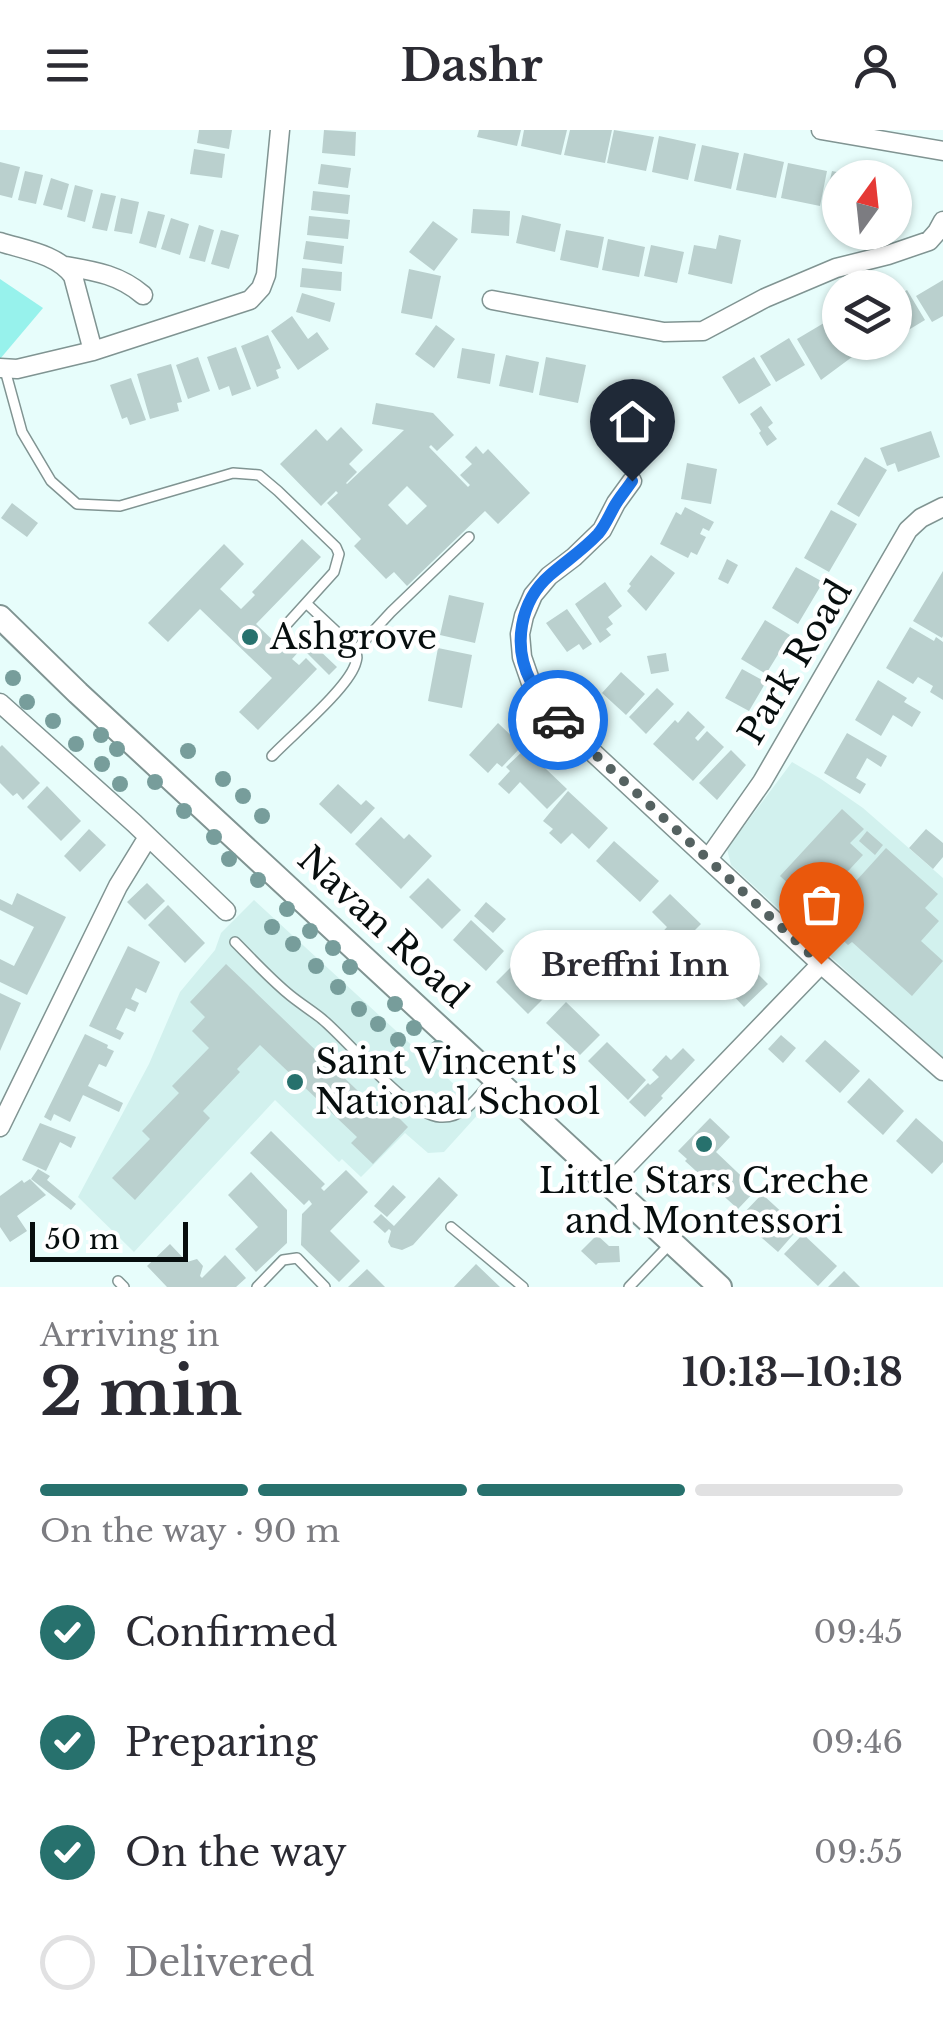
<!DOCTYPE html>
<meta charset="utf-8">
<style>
:root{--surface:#fff;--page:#f7f7f7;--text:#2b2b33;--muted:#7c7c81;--line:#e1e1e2;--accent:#27716d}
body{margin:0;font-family:"Libre Baskerville",serif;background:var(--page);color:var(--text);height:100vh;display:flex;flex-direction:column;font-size:38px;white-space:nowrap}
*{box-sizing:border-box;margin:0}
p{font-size:32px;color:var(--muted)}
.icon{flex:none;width:55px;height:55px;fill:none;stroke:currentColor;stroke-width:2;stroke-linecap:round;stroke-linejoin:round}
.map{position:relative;height:1157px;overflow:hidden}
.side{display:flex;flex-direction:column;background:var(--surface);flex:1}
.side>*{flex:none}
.needle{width:65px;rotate:15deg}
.tools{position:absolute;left:822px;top:30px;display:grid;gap:20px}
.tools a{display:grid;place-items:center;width:90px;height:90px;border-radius:50%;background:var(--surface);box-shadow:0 2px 8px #0004;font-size:50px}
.scale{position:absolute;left:30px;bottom:25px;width:158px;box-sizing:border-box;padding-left:10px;border:5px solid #070e0e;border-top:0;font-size:28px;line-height:35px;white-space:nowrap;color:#070e0e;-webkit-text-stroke:8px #fff;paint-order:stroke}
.pin{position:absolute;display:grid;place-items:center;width:85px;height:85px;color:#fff;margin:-102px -42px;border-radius:50% 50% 50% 0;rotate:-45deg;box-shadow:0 0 10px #0007}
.pin .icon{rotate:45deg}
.courier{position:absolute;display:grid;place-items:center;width:100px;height:100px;margin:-50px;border:8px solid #1a73e8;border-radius:50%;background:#fff;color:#222;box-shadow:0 2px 12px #0007}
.bubble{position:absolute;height:70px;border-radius:35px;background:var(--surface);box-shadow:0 2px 8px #0004;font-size:32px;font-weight:800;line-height:70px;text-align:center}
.headline em{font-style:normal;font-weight:800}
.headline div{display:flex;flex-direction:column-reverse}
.headline{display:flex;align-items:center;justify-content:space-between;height:170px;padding:0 40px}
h1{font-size:65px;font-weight:800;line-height:75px}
.bar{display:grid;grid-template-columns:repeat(4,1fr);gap:15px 10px;align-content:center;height:120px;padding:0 40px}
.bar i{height:12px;border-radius:8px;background:var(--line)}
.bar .active{background:var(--accent)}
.bar p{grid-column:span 4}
ol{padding:0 40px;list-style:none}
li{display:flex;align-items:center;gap:30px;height:110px}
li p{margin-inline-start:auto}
li .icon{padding:10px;border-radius:50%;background:var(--accent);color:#fff;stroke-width:4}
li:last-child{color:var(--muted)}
li i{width:55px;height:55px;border:5px solid var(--line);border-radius:50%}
header{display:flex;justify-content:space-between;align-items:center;height:130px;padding:0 40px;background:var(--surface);font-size:45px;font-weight:800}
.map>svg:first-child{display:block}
.built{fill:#d2f1ee}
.green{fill:#97f2ec}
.building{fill:#bad0ce;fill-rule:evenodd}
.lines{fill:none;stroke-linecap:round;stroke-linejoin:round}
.service-casing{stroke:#809492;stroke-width:12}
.minor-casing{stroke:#809492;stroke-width:21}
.secondary-casing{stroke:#809492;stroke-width:26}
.service{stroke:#fff;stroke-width:9}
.minor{stroke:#fff;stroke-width:18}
.secondary{stroke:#fff;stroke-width:22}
.tree{fill:#779d9b}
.done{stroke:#556261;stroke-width:10;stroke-dasharray:0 18}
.route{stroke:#1a73e8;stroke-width:12}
.poi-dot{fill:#27716d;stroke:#fff;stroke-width:4}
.labels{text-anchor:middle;stroke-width:9;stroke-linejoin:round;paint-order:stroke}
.poi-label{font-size:35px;fill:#070e0e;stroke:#fff;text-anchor:start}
.street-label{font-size:35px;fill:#070e0e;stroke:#fff}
</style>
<header><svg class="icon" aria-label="menu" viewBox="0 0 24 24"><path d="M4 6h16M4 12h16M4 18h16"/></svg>Dashr<svg class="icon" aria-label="person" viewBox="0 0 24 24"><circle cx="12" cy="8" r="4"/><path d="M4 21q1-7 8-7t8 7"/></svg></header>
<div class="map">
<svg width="943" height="1157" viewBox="0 0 943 1157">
<rect width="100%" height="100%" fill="#e7fdfb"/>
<!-- built -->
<path class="built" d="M792 632 821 649 863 678 943 748V937L918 915 917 906 731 735 727 719Z
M254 770 482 980 444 1022 428 1023 405 1003 361 1047 342 1029 339 1032 275 970 134 1122 78 1067 149 934 180 862 215 820 221 803Z"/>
<!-- green -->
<path class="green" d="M0 149 43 178 0 229Z"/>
<!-- building -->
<path class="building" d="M199 0H232L229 19 197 13Z
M324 0 356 2 355 26 322 23Z
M479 0H521L517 16 477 7Z
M524 0H567L561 25 521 16Z
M570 0H612L605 33 564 25Z
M614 0 654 7 646 41 607 33Z
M659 6 696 14 688 50 652 42Z
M702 15 739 23 731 59 694 51Z
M194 19 225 24 222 48 190 44Z
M744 23 784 32 776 68 736 60Z
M0 32 20 37 12 68 0 65Z
M788 33 827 41 820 76 781 68Z
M321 34 351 38 348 58 318 54Z
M25 41 43 45 36 74 18 70Z
M832 41 856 46 840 48V79L824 76Z
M51 48 69 54 62 80 43 75Z
M75 55 93 60 85 92 67 87Z
M313 61 350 65 348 84 311 80Z
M101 63 116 66 107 101 92 98Z
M121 68 139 72 132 104 114 101Z
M473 79 510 81 509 106 471 103Z
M148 81 165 85 156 118 139 113Z
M522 85 561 94 555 122 516 113Z
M309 86 350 90 348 109 307 105Z
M171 88 189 94 180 125 161 119Z
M433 91 458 109 434 141 409 122Z
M199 95 214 100 205 132 189 128Z
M221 100 239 105 229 139 211 134Z
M566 100 604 107 598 138 560 130Z
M719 105 741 110 732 154 688 144 694 115 716 119Z
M608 109 645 117 639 147 602 140Z
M306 111 344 116 342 134 303 129Z
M651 115 684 122 677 153 644 146Z
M302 138 342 142 341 161 300 157Z
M409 139 441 146 432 189 401 183Z
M943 150V186L932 192 916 166Z
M907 160 925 190 895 208V167Z
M302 163 335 173 330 192 296 182Z
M292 186 308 209 317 202 329 219 298 240 271 201Z
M829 190 840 208V212H843L852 227 821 250 797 209Z
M436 195 455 209 434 238 415 224Z
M268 205 281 238 276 240 279 248 257 257 241 216Z
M789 208 805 235 776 252 760 226Z
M236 217 251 259 232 266 229 256 219 260 207 227Z
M462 218 495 224 490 254 457 248Z
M506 225 539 232 533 263 499 256Z
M198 227 210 261 188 269 176 235Z
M546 227 586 235 578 273 539 265Z
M754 227 771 255 739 274 722 247Z
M171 234 182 272 177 273 179 281 150 289 137 244Z
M131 248 146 290 130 295 127 287 122 289 110 255Z
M376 273 433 283 454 305 437 321 431 315 429 317 468 357 470 355 460 345 472 334 465 327 476 316 483 324 488 319 530 363 498 394 485 381 407 456 394 442 386 449 354 416 361 409 327 373 338 363 336 361 321 376 280 334 316 299 327 311 341 297 363 320 349 334 357 342 346 353 347 354 404 300 372 294ZM407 356 427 376 407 395 388 375Z
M761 276 773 293 768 297 777 309 767 316 759 303 761 301 750 284Z
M931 301 940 327 898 342 895 333 887 336 880 318Z
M865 327 887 340 859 387 837 374Z
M687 333 717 339 711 374 681 369Z
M12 373 38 393 27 407 1 388Z
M685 377 714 392 709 401 703 398 700 404 706 407 697 425 691 422 688 428 660 414 676 382 681 385Z
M831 380 857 394 829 442 804 428Z
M302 409 321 427 256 494 283 520 300 502 337 537 329 545 302 518 292 529 299 535 306 528 317 539 258 600 239 582 272 548 200 479 168 512 148 493 224 414 244 434 220 459 241 479 255 465 252 462Z
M651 425 675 443 646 481 627 461 631 456 629 454Z
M727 429 738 435 728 454 718 449Z
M796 437 823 452 798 494 772 478Z
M943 441V506L942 508 913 491Z
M605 452 622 476 608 487 613 494 606 499 611 505 600 513 575 474Z
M449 465 484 473 475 513 440 505Z
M567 479 592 514 583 520 579 514 567 522 546 493Z
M765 490 790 505 766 544 741 529Z
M910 497 934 511 936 507 943 512V570L930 562 933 556 918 547 913 554 886 538Z
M438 518 472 525 462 578 428 571Z
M666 523 669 541 651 544 647 526Z
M742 539 766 552 749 581 725 568Z
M621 542 645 564 626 585 602 563Z
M878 550 907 568 904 572 921 582 912 597 893 585 881 606 855 590Z
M657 558 674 574 646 604 629 587Z
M688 581 705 597 695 608 698 611 707 601 724 617 693 651 653 614 675 590 678 593Z
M498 593 522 616 502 637 497 633 488 643 469 625Z
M847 603 887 626 881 637 867 628 856 648 866 654 860 664 824 643Z
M2 615 40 653 23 670 17 663 13 666 0 653V617Z
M525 619 567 659 547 679 520 652 509 664 498 654 510 641 506 637Z
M731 620 746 635 717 670 699 653Z
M338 654 361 675 366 670 375 678 351 704 319 674Z
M47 656 81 691 61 711 27 677Z
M568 661 608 698 589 719 572 703 561 714 549 703 553 699 543 691Z
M842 679 864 699 850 713 863 725 837 753 846 762 886 718 938 764 925 778 939 791 921 811 943 831 912 866 852 812 848 815 834 802 837 798 780 746Z
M381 687 404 709 409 704 432 726 401 759 355 714Z
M89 699 106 715 80 742 64 726Z
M926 699 943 713V727L933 739 909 718Z
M867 701 883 715 875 725 859 711Z
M614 711 659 751 640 772 596 731Z
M428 748 461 780 442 799 409 767Z
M147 753 165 771 145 790 127 772Z
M17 763 66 787 27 865 0 852V829L14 836 34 797 0 780V769L12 775Z
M670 764 701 794 683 812 676 806 666 817 657 808 667 797 652 782Z
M486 772 506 789 493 803 474 786Z
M168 775 205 813 185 833 148 795Z
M471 790 504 821 486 841 453 810Z
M715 804 744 834 712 866 697 850 709 838 702 831 692 841 684 833Z
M128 816 160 832 146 863 136 858 131 869 139 873 135 882 126 878 116 899 124 903 120 910 89 896Z
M516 832 548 864 528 884 496 852Z
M226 834 383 985 389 978 408 997 373 1034 351 1013 357 1007 260 915 237 939 240 942 203 981 210 988 135 1070 112 1048 150 1009 142 1001 179 963 172 956 209 918 192 901 205 887 190 872Z
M753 839 768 854 744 877 730 862Z
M0 863 21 873 0 921Z
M566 872 600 905 580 925 546 893Z
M85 904 108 915 107 918 114 921 106 937 99 934 88 956 123 973 119 982 83 965 70 992 54 984 51 991 44 987Z
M781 905 796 918 783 933 768 919Z
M825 910 860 941 840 963 805 931Z
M607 912 646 950 628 970 588 931Z
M683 918 695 930 661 966 663 968 645 987 629 972 648 953 650 955 659 947 652 940 666 925 671 930Z
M869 948 904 981 883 1005 847 972Z
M710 988 730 1007 716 1022 756 1060 738 1079 685 1031 687 1029 678 1021Z
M916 988 943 1012V1032L932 1044 896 1011Z
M40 993 76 1007 71 1018 60 1012 46 1041 22 1030Z
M271 1001 325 1054 321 1058 324 1061 346 1040 368 1062 330 1101 360 1131 339 1152 301 1115 302 1084 312 1074 309 1070 304 1075 250 1023Z
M38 1039 50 1046 47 1050 76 1074 71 1080 31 1049Z
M251 1042 287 1080V1113L256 1142 235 1119 258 1097 228 1065Z
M439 1047 458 1065 413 1115 402 1120 391 1117 388 1112 391 1101 389 1099 385 1103 373 1092 381 1084 394 1096Z
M30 1049 46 1065 17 1086 27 1101 10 1112 0 1097V1066L22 1050 24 1053Z
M393 1055 406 1067 387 1087 374 1076Z
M762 1064 799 1098 778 1122 755 1102 758 1100 742 1085Z
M803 1104 837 1136 818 1156 784 1124Z
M597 1105 609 1116H619L620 1132 598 1133 596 1135 581 1121Z
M170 1114 187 1132 197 1129 203 1136 200 1146 202 1148 225 1125 246 1148 236 1157H167L147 1136Z
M476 1134 500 1157H454Z
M367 1139 385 1157H348Z
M844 1141 860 1157H828Z"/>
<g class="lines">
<!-- service casing -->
<g class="service-casing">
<path id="service" d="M5 240 22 302 51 351 77 374 120 376 233 343 259 345 278 361 336 417 339 424 334 442 287 494
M355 521 391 482 469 407
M272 626C292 605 346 560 355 535 358 526 357 527 355 519L306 473
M235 812C253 830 271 850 291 866 301 874 312 881 322 889 349 911 408 985 440 987 465 989 480 964 494 948
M451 1097 523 1157
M118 1151 124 1157
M257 1157 283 1130 297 1128 325 1157
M629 1157 670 1114"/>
</g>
<!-- minor casing -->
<g class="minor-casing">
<path id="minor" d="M821 0 943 21
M0 112C25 120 57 124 73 146L93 221
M66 136C95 141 120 145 143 165
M492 170 664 202 703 201 765 168 836 138 888 125 929 111 937 102 943 91
M0 238 17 239 93 221 250 170 261 158 266 145 280 0
M632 351 616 373 602 400 574 427 549 446 533 465 524 486 520 504 522 527 531 553 559 591 821 834 943 941
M0 573 134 693 226 781
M708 729 762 652 908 400 921 388 943 377
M0 997 118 756 148 707
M610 1053 821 834"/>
</g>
<!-- secondary casing -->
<g class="secondary-casing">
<path id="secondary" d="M0 487 78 563 720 1157"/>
</g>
<!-- service -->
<use href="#service" class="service"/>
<!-- minor -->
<use href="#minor" class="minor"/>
<!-- secondary -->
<use href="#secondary" class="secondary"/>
</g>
<!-- trees -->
<g class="tree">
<circle cx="13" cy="548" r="8"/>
<circle cx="27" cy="572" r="8"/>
<circle cx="53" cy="591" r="8"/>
<circle cx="101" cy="605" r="8"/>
<circle cx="76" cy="614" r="8"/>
<circle cx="117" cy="619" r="8"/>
<circle cx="188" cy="621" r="8"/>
<circle cx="102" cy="634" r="8"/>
<circle cx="223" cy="649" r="8"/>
<circle cx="155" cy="652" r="8"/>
<circle cx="120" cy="654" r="8"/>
<circle cx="243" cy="666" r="8"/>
<circle cx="184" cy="681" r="8"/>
<circle cx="262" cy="686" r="8"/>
<circle cx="214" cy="707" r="8"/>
<circle cx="229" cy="729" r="8"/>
<circle cx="258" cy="750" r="8"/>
<circle cx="287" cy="779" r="8"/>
<circle cx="272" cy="797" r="8"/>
<circle cx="310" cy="801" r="8"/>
<circle cx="293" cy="814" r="8"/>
<circle cx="333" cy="818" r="8"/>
<circle cx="316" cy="836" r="8"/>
<circle cx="350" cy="837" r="8"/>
<circle cx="338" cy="857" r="8"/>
<circle cx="395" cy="874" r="8"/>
<circle cx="359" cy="879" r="8"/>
<circle cx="378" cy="894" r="8"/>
<circle cx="414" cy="898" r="8"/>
<circle cx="398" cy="910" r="8"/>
<circle cx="438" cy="918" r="8"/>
</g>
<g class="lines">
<!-- done -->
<path class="done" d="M558 590 821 834"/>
<!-- route -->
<path class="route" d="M558 590C549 578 537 566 531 552 512 516 520 471 550 445 566 431 583 420 598 404 605 396 609 386 614 377 619 368 626 360 632 351"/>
</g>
<!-- markers -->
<g class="poi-dot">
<circle cx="250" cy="507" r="10"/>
<circle cx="295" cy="952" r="10"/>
<circle cx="704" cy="1014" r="10"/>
</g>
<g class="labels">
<!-- poi labels -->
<g class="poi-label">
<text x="270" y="519">Ashgrove</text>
<text x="315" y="944">Saint Vincent's<tspan x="315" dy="40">National School</tspan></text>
<text x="704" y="1063" text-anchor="middle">Little Stars Creche<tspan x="704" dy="40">and Montessori</tspan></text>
</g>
<!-- street labels -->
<g class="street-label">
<text transform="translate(795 532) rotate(-59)" y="12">Park Road</text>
<text transform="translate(383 797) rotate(43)" y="12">Navan Road</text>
</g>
</g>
</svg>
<div class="tools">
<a><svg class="needle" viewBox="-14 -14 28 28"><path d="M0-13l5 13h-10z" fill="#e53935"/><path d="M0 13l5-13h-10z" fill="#7c7c81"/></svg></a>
<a><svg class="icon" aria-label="layers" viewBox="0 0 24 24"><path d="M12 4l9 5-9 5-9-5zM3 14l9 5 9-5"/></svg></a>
</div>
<div class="scale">50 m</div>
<div class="pin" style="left:821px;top:834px;background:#ea580c"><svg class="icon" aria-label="bag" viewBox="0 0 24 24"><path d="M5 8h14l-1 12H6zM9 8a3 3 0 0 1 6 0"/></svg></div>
<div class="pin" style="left:632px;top:351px;background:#1f2937"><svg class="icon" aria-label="home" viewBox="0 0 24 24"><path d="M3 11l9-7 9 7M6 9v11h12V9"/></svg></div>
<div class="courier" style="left:558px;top:590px"><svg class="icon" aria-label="car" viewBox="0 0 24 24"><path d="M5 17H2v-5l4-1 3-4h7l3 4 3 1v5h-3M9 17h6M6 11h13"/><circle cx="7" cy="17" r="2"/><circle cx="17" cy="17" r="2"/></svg></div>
<div class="bubble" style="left:510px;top:800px;width:250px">Breffni Inn</div>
</div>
<section class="side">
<div class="headline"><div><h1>2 min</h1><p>Arriving in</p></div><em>10:13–10:18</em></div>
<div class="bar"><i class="active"></i><i class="active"></i><i class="active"></i><i></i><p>On the way · 90 m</p></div>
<ol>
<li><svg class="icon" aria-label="check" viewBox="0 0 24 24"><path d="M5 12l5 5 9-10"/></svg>Confirmed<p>09:45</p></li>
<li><svg class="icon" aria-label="check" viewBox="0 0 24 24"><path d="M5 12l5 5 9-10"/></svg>Preparing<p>09:46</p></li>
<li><svg class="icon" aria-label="check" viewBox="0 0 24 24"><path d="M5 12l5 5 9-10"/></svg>On the way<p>09:55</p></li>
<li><i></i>Delivered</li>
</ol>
</section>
